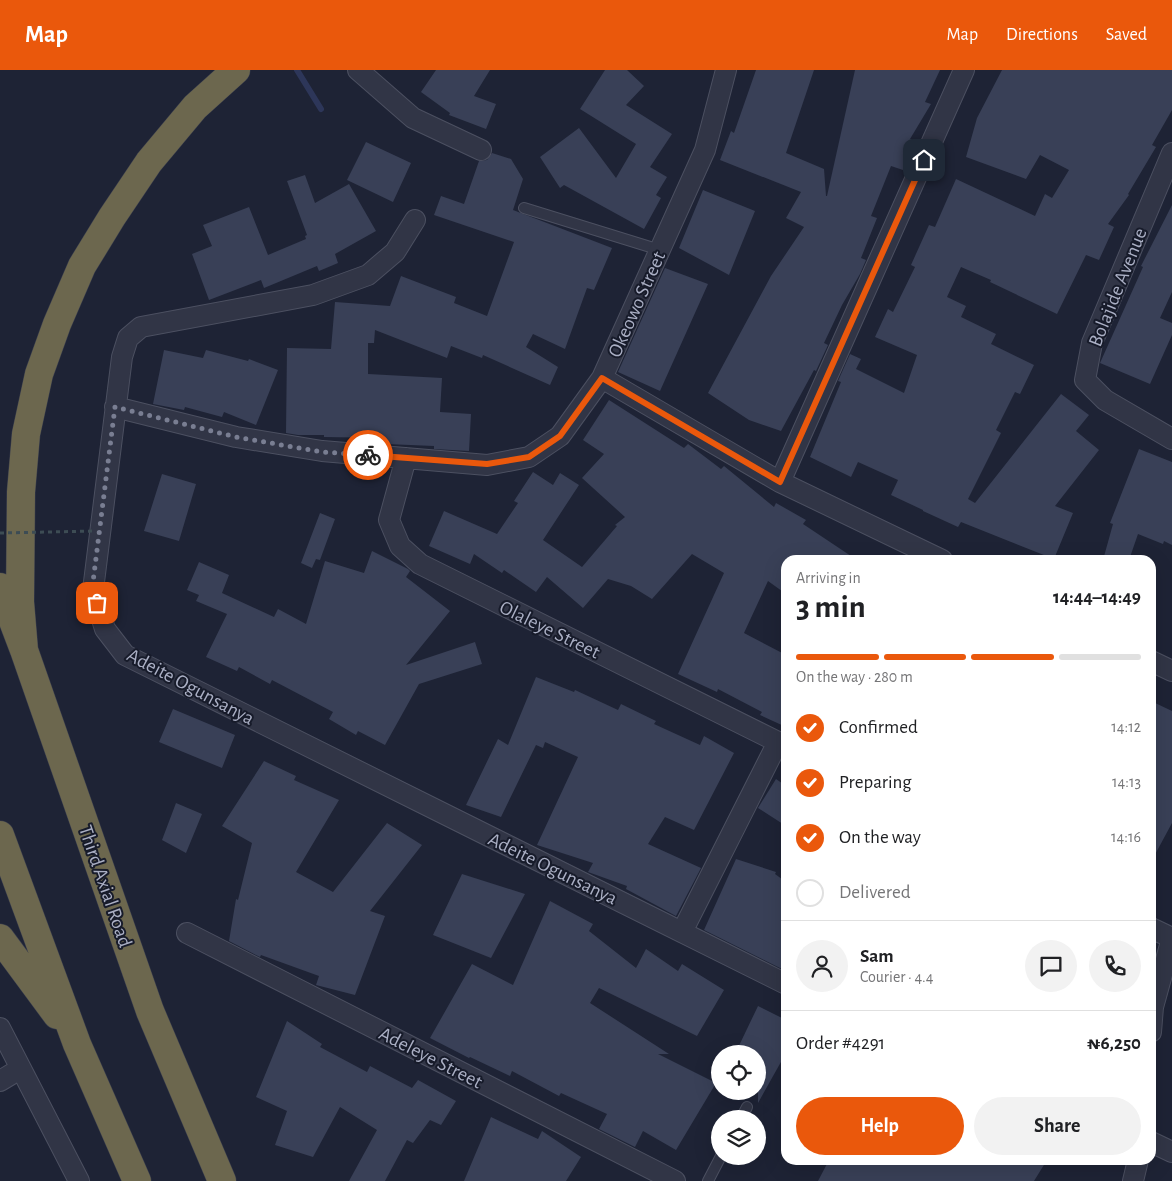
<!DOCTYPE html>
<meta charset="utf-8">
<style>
:root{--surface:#fff;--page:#f2f2f2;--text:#202124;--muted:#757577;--line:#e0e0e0;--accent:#ea580c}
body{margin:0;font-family:"Alegreya Sans",sans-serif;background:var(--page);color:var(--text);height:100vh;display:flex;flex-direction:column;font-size:19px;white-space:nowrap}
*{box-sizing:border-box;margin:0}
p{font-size:16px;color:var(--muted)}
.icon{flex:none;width:28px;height:28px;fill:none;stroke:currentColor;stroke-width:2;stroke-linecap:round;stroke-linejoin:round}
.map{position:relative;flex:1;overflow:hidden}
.side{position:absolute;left:781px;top:485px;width:375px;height:610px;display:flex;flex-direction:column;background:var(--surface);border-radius:15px;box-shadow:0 5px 20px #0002}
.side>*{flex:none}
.buttons{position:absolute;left:711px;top:975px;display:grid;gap:10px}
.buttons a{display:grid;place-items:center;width:55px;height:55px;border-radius:50%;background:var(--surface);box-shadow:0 5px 20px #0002;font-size:25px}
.pin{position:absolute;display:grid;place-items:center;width:42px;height:42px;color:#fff;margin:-21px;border-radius:10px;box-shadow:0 2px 8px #0006}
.courier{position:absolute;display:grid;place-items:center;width:50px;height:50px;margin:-25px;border:4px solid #ea580c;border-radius:50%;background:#fff;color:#222;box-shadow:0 1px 6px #0007}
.headline em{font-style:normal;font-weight:600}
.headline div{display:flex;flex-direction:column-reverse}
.headline{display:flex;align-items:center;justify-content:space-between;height:85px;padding:0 15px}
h1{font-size:32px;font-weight:600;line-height:38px}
.bar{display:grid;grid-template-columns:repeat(4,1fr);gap:8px 5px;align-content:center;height:60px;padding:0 15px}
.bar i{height:6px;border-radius:4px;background:var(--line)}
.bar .current{background:var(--accent)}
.bar p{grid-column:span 4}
.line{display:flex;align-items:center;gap:12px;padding:0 15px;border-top:1px solid var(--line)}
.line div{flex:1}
.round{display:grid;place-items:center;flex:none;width:52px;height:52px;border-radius:26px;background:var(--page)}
ol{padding:0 15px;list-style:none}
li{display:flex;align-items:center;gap:15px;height:55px}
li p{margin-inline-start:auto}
li .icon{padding:5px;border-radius:50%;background:var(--accent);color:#fff;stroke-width:4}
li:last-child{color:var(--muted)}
li i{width:28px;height:28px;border:2px solid var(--line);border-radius:50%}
.button{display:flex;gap:10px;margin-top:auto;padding:10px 15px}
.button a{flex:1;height:58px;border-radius:30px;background:var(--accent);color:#fff;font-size:20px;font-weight:600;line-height:58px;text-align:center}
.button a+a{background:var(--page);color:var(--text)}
header{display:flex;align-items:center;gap:30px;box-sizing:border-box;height:70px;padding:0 25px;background:var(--accent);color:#fff}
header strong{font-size:24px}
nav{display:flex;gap:28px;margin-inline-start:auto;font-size:18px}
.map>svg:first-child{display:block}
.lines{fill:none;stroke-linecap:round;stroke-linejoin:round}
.stream{stroke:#2d3659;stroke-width:6}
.building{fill:#394057}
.service-casing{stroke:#4c5061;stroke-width:12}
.minor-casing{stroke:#4c5061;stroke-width:22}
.motorway-casing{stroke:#393d4d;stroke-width:29}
.service{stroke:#313546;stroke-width:10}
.minor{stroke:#313546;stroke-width:20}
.motorway{stroke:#6c674e;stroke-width:28}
.path-bridge{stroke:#3d4c54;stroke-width:3;stroke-dasharray:4 4;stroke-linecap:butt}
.done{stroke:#797e92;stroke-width:5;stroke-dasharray:0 9}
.route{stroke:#ea580c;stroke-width:6}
.labels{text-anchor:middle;stroke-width:4;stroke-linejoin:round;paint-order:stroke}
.street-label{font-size:20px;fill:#aaafc4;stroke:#171b2a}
</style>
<header>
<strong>Map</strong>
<nav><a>Map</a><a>Directions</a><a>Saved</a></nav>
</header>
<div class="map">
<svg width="1172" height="1111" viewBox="0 0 1172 1111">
<rect width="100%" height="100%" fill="#1e2335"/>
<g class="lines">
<!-- stream -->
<path class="stream" d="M297 0 321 39"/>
</g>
<!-- building -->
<path class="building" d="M436 0H490L474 26 496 34 486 59 449 45 450 43 421 22Z
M605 0H627L644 16 626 35 672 64 650 97 667 107 656 125 661 128 644 159 564 115 560 118 540 87 579 58 616 108 636 74 580 39Z
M756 0H814L786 83 824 99 826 126H827L855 0H940L925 32 931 34 910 69 919 72 906 101 891 96 871 146 877 148 861 188 866 190 860 204 842 235 824 273 828 275 816 301 814 300 781 361 749 350 708 323 771 206 804 157 786 148 801 122 720 90 731 61 734 63Z
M1002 0H1172V40L1152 75 1156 77 1128 124 1129 125 1108 154 1114 157 1099 190 1086 185 1057 244 990 212 991 210 961 197 947 227 966 236 961 247 996 264 991 274 1034 295 1020 324 1015 322 996 360 1001 363 968 429 975 433 1061 324 1089 345 1076 361 1099 380 1055 436 1073 443 1054 489 961 452 958 457 923 441V440L891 425 898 410 858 392 851 407 810 387 841 312 838 311 850 284 861 289 856 299 904 323 917 285 875 267 888 239 893 242 915 197 911 195 929 155 935 157 956 109 1035 146 1045 124 1052 128 1069 100 1040 85 1026 109 966 87 977 48Z
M366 72 411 93 393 132 347 110Z
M492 83 511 89 523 109 513 140 612 178 594 220 587 218 565 279 533 264 526 277 558 297 550 315 483 285 482 288 451 276 447 288 375 260 374 273H368V304L442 308 440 342 471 344 469 381 434 379V376L386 374V368L324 367V365H298L286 363 287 278 331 279 335 232 390 236 401 206 456 227 454 233 487 246 514 172 434 145 441 126 464 134 479 91 487 90Z
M305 105 315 133 349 114 376 161 335 184 338 193 319 201 317 196 264 218 261 210 209 230 192 184 212 176 203 155 249 137 268 185 306 169 305 166 307 165 287 111Z
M703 120 755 141 729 205 679 178Z
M1172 135V222L1160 248 1172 253V265L1150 314 1100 293 1143 197 1141 196Z
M665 198 708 214 660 321 618 302Z
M164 280 203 288 206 280 248 291 249 289 278 300 256 355 224 342 222 347 185 337 184 340 153 334Z
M609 330 684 378 688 374 721 399 724 396 774 437 776 433 806 450 803 454 857 490H786V524L768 511 744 563 786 585V657L760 645 762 642 718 619 717 622 678 604 724 503 692 484 652 529 631 516 608 509 583 538 547 507 536 522 504 500 502 503 474 484 470 494 429 476 444 441 497 464 518 433 514 431 533 402 553 415 560 403 579 415 543 470 582 497 617 456 615 455 625 447 582 408 604 384 583 370Z
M1139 379 1172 392V475L1164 471 1163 474 1138 464 1129 490H1103L1113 454 1110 453Z
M162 404 196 414 179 471 144 461Z
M320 443 335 449 320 490 316 489 312 498 301 493Z
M372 481 408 499 410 501 406 507 450 541 406 595 475 572 482 594 419 614 385 675 358 661 356 665 329 649 333 642 272 610 270 614 239 597 237 601 206 587 227 544 196 531 199 525 187 520 199 492 229 505 222 523 274 547 278 539 306 554 325 491 364 503Z
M536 607 574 622 575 620 618 640 621 634 656 651 654 654 700 675 704 666 734 683 694 760 665 747 648 774 701 798 676 846 626 819 627 816 588 802 593 793 537 775 578 687 545 672 543 678 536 675 501 747 466 735 498 669 508 675Z
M1151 631 1172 641V753L1151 792Z
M173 639 235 665 222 698 159 672Z
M264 691 296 706 294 710 339 730 296 802 333 822 387 753 422 775 370 841 385 846 355 925 316 915 319 906 261 885 260 887 229 871 236 829 238 830 252 773 222 756Z
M776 709 786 716V756L758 738Z
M176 733 202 744 186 783 162 770Z
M736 789 776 802 775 804 786 812V901L704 860Z
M462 804 525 824 491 888 433 865Z
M550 831 593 854 589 861 636 898 646 879 678 901 682 894 724 920 697 966 599 918 590 933 669 984H658L716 1013 676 1080 643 1061 635 1077 599 1059 607 1044 561 1023 559 1026 512 1001 510 1006 470 987 469 988 430 968 472 894 513 915Z
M758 936 786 950V983L758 1033V984H735Z
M287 951 322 974 320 977 367 1002 370 996 412 1018 418 1010 456 1031 441 1055 430 1050 413 1073 407 1070 385 1111H349L377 1060 340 1037 313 1087 275 1075 287 1041 256 1027Z
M491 1047 538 1069 542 1061 581 1087 566 1111H464Z
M829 1090H1047L1034 1111H818Z"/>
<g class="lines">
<!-- service casing -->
<g class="service-casing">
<path id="service" d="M524 138 660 180
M741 1049 747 1037
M708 1111 721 1086"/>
</g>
<!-- minor casing -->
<g class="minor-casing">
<path id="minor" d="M358 0 413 48 481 80
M1172 83 1092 273 1085 310 1105 330 1172 369
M415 150 395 182 368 205 313 225 141 257 128 268 122 287 93 520 105 559 125 585 786 914
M602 308 780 412 942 490
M115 337 236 367 322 381 487 395 529 387 560 366 602 308 705 80 726 0
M406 388 389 450 400 476 420 494 786 676
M780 412 964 0
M1151 591 1172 601
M1151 858 1172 868
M682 862 778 672
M187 863 675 1111
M0 958 79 1111
M1151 962 1153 937 1172 868
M0 1011 20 999
M1151 1072 1172 1082
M1133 1111 1138 1090"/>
</g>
<!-- motorway casing -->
<g class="motorway-casing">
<path id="motorway" d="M0 517 24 580 150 941 222 1111
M24 580 20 532 21 422 26 364 39 304 57 254 82 196 112 147 149 92 195 37 236 0
M0 765 77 974 137 1111
M0 868 57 945"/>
</g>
<!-- service -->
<use href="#service" class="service"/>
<!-- minor -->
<use href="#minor" class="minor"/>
<!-- motorway -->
<use href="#motorway" class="motorway"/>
<!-- path-bridge -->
<path class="path-bridge" d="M0 463 96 461"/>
</g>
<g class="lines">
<!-- done -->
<path class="done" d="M97 533 92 520 115 337 236 367 322 382 368 385"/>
<!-- route -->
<path class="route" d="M368 385 487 394 529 387 560 366 602 308 780 412 924 90"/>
</g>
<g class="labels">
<!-- street labels -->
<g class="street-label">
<text transform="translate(1117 217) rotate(-68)" y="7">Bolajide Avenue</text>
<text transform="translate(636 234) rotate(-66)" y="7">Okeowo Street</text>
<text transform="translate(550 559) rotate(26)" y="7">Olaleye Street</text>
<text transform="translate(191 616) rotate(28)" y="7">Adeite Ogunsanya</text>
<text transform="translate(553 798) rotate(26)" y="7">Adeite Ogunsanya</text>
<text transform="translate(106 816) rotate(71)" y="7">Third Axial Road</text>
<text transform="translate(431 987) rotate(27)" y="7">Adeleye Street</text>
</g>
</g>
</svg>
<div class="buttons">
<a><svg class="icon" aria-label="locate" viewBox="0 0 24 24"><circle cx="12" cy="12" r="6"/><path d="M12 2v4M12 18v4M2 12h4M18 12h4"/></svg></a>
<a><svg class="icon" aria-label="layers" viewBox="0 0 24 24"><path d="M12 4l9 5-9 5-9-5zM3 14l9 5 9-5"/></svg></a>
</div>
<div class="pin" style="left:97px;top:533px;background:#ea580c"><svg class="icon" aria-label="bag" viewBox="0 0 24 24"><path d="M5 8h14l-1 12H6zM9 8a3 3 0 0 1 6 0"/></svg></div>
<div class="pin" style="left:924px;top:90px;background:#1f2937"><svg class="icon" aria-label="home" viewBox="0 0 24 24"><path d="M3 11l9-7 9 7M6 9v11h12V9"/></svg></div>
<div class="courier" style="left:368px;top:385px"><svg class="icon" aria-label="bike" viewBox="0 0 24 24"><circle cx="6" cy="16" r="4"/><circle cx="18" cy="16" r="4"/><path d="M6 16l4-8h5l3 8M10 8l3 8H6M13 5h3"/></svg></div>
<section class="side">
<div class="headline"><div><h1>3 min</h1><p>Arriving in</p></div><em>14:44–14:49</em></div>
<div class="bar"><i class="current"></i><i class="current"></i><i class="current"></i><i></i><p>On the way · 280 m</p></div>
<ol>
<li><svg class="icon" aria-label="check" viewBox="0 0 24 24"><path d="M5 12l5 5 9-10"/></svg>Confirmed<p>14:12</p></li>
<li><svg class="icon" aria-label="check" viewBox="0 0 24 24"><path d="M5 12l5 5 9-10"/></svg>Preparing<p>14:13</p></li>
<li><svg class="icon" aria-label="check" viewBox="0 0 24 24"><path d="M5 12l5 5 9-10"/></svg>On the way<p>14:16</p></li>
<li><i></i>Delivered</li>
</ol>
<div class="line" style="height:90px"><a class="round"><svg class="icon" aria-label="person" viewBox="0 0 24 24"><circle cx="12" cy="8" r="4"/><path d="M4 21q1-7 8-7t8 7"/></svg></a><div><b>Sam</b><p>Courier · 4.4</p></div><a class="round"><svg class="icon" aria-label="chat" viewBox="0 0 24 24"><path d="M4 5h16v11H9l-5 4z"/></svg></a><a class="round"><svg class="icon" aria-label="phone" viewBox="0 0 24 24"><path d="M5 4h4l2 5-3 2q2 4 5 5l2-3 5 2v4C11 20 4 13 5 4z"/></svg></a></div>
<div class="line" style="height:65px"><div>Order #4291</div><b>₦6,250</b></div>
<div class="button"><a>Help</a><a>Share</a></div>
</section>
</div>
